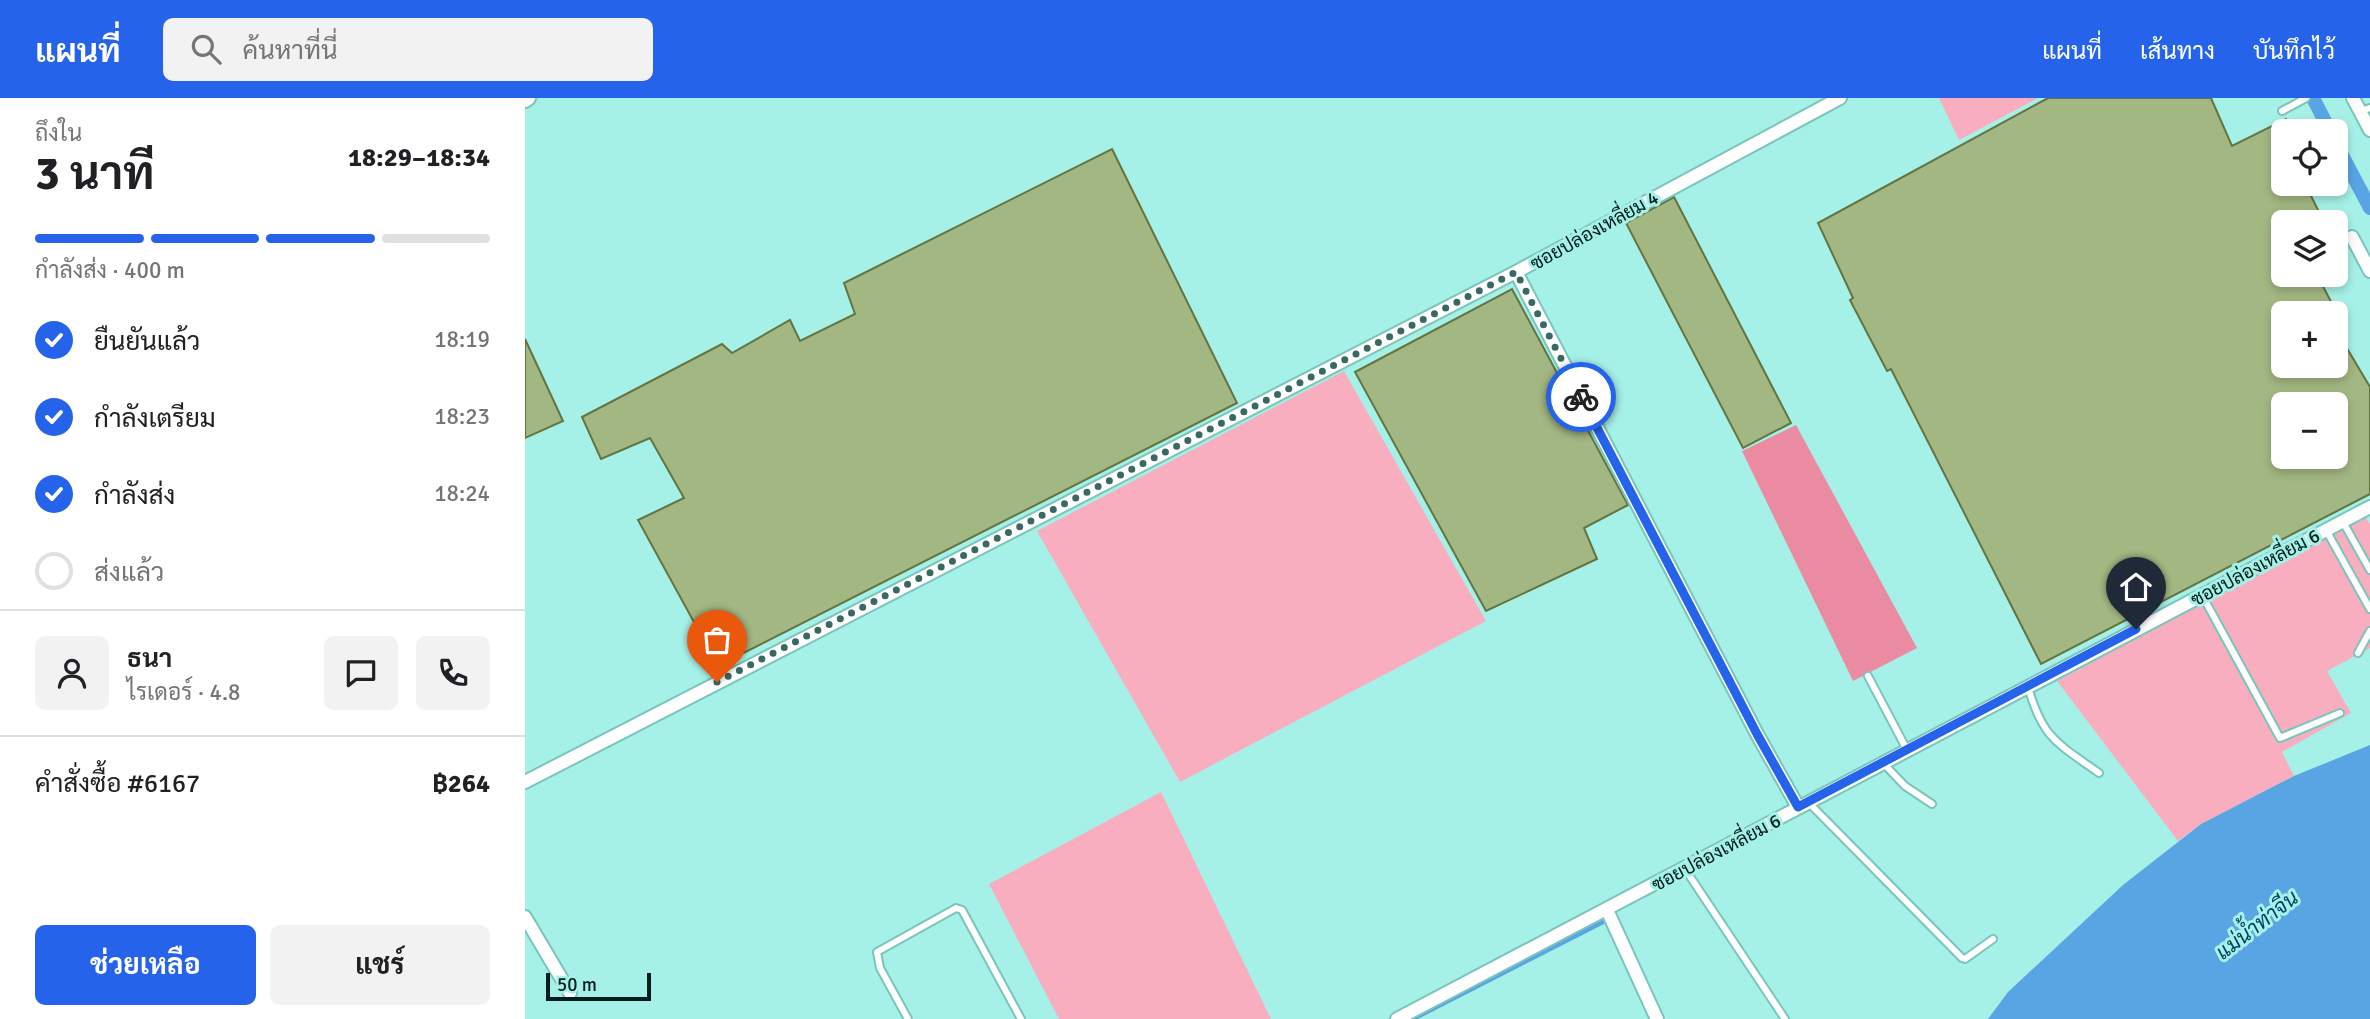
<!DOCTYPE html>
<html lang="th">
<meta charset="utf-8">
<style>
:root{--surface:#fff;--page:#f2f2f2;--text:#202124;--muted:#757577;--line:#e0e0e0;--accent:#2563eb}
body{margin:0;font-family:Signika,Sarabun,sans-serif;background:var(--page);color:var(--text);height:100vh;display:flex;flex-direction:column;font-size:26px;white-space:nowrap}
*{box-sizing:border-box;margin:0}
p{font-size:23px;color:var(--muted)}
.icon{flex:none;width:38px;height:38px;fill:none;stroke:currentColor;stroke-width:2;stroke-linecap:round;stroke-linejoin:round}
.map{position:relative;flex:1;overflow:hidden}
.details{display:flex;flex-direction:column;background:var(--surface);width:525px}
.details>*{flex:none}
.fabs{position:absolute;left:1746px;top:21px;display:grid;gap:14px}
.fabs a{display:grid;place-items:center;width:77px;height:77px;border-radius:10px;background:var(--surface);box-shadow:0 4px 10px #0003;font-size:35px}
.scale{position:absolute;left:21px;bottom:18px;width:105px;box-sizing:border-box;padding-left:7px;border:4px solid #001e1b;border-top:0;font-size:19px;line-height:24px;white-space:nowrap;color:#001e1b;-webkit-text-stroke:5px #a6f1e7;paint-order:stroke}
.pin{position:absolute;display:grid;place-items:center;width:60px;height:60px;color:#fff;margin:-72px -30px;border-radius:50% 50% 50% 0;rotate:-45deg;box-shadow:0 0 7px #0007}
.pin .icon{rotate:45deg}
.courier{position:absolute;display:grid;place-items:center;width:70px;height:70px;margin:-35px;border:5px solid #2563eb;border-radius:50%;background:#fff;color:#222;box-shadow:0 2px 9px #0007}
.headline em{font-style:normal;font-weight:700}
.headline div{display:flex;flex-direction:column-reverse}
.headline{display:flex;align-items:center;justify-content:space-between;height:119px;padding:0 35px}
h1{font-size:46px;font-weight:700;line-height:52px}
.bar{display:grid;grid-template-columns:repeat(4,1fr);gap:10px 7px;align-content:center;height:84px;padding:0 35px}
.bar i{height:9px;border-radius:5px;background:var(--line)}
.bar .on{background:var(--accent)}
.bar p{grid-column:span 4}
.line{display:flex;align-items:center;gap:18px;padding:0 35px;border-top:2px solid var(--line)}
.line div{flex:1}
.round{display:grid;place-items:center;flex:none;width:74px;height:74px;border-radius:10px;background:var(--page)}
ol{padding:0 35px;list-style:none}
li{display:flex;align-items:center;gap:21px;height:77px}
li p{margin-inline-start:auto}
li .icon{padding:7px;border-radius:50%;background:var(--accent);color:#fff;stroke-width:4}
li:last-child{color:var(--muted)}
li i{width:38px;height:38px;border:4px solid var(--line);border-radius:50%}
.action{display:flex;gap:14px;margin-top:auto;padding:14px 35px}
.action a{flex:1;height:80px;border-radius:10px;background:var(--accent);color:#fff;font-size:28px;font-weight:700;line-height:80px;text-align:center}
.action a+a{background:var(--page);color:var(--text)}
header{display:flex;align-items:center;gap:42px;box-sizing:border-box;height:98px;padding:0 35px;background:var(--accent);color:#fff}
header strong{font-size:33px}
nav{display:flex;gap:38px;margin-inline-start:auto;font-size:24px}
.search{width:490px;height:63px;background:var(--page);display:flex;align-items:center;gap:18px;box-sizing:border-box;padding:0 24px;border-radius:10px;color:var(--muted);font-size:26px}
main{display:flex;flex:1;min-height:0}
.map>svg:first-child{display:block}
.green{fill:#f9aebf}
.forest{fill:#ea8ba2}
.water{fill:#59a5e3}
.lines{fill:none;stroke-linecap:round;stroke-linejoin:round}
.stream{stroke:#59a5e3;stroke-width:4.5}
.canal{stroke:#59a5e3;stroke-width:14}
.building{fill:#a3b782;stroke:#627442;stroke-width:2;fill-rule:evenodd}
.service-casing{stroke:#7ac5bb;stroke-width:10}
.minor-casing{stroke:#7ac5bb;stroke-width:16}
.tertiary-casing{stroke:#7ac5bb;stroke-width:18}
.service{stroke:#fff;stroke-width:6}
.minor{stroke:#fff;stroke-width:12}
.tertiary{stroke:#fff;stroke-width:14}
.done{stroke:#3a6862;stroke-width:7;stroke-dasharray:0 12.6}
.route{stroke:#2563eb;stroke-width:9}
.labels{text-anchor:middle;stroke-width:6;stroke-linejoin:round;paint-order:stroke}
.street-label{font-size:19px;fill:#001e1b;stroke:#a6f1e7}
.water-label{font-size:21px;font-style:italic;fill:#013f67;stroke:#a6f1e7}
</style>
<header>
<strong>แผนที่</strong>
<div class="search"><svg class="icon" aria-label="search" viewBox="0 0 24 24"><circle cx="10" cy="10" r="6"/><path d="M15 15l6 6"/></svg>ค้นหาที่นี่</div>
<nav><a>แผนที่</a><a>เส้นทาง</a><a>บันทึกไว้</a></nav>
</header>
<main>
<section class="details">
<div class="headline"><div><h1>3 นาที</h1><p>ถึงใน</p></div><em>18:29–18:34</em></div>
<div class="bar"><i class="on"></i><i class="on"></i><i class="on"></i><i></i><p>กำลังส่ง · 400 m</p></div>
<ol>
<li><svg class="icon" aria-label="check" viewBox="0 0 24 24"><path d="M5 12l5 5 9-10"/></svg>ยืนยันแล้ว<p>18:19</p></li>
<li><svg class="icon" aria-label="check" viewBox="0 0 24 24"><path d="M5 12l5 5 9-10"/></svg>กำลังเตรียม<p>18:23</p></li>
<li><svg class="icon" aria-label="check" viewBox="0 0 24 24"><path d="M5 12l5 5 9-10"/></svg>กำลังส่ง<p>18:24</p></li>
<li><i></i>ส่งแล้ว</li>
</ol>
<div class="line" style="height:126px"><a class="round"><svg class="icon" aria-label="person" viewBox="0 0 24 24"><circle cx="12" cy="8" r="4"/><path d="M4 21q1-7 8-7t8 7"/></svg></a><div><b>ธนา</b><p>ไรเดอร์ · 4.8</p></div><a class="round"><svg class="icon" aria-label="chat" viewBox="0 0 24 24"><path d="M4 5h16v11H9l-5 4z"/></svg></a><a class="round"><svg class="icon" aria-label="phone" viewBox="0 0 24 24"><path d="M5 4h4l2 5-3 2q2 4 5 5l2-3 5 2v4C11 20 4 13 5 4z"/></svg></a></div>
<div class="line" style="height:91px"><div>คำสั่งซื้อ #6167</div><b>฿264</b></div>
<div class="action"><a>ช่วยเหลือ</a><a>แชร์</a></div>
</section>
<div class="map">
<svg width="1845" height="921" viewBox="0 0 1845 921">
<rect width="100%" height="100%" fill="#a6f1e7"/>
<!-- green -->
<path class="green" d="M1414 0H1513L1434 42Z
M819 273 961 523 655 684 512 433Z
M1841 420 1845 426V550L1802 573 1826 615 1757 654 1769 678 1676 726 1653 743 1532 583 1747 466Z
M636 694 746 921H534L464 786Z"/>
<!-- forest -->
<path class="forest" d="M1271 327 1392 550 1328 583 1217 353Z"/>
<!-- water -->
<path class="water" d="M1845 647V921H1463L1483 894 1598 787 1676 726 1769 678Z"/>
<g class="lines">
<!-- stream -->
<path class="stream" d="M888 921 1078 824"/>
<!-- canal -->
<path class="canal" d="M1788 0 1805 33
M1811 46 1845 110"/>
</g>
<!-- building -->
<path class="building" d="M1523 0H1686L1707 48 1761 21 1766 33H1759V86H1806L1786 98 1799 124H1759V177H1792L1812 215H1759V268H1811V232L1845 289V396L1516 566 1366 271 1362 273 1325 202 1328 200 1293 125ZM1759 306H1811V359H1759Z
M587 51 712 305 193 568 113 422 159 400 125 340 76 361 57 319 197 246 207 255 265 222 275 243 330 216 319 185Z
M1149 99 1266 325 1218 350 1101 125Z
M987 191 1103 407 1059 430 1072 461 961 513 830 274Z
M0 241 38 323 0 340Z"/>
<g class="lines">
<!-- service casing -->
<g class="service-casing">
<path id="service" d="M1757 13 1781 0
M1835 13 1845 10
M1818 424 1845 472
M1801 432 1845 511
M1677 497 1755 640 1815 615
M1833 555 1845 533
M1343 578 1382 652
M1503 589C1518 641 1532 645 1574 675
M1358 665 1380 688 1407 706
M1283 704 1437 860 1440 861 1468 841
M1160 771 1260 921
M383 921 355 870 352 854 431 810 437 812 496 921"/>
</g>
<!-- minor casing -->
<g class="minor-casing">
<path id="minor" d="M1828 0 1845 32
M1827 139 1845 173
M991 174 1232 636 1273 709
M0 684 991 174 1315 0
M1082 812 1132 921
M0 819 45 895
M872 921 1845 409"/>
</g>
<!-- tertiary casing -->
<g class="tertiary-casing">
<path id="tertiary" d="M0 2 3 0"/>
</g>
<!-- service -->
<use href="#service" class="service"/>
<!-- minor -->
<use href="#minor" class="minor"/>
<!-- tertiary -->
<use href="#tertiary" class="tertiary"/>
</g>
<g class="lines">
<!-- done -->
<path class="done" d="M192 584 991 174 1056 299"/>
<!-- route -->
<path class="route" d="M1056 299 1232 636 1273 709 1611 531"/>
</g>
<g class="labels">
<!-- street labels -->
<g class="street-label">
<text transform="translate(1069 132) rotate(-29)" y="7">ซอยปล่องเหลี่ยม 4</text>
<text transform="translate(1730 469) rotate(-28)" y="7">ซอยปล่องเหลี่ยม 6</text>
<text transform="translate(1191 754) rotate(-28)" y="7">ซอยปล่องเหลี่ยม 6</text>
</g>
<!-- water labels -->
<g class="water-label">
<text transform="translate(1732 827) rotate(-38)" y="7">แม่น้ำท่าจีน</text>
</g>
</g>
</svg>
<div class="fabs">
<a><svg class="icon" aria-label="locate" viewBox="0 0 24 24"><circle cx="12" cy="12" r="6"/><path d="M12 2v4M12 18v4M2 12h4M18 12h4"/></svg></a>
<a><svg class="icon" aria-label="layers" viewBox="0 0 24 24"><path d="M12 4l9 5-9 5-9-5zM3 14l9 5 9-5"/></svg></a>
<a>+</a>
<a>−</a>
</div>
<div class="scale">50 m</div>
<div class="pin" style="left:192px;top:584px;background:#ea580c"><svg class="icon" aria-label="bag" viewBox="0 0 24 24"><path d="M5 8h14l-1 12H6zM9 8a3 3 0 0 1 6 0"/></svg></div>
<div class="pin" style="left:1611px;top:531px;background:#1f2937"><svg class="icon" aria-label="home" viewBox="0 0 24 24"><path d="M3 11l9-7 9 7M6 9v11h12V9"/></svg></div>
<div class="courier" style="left:1056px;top:299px"><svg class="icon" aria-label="bike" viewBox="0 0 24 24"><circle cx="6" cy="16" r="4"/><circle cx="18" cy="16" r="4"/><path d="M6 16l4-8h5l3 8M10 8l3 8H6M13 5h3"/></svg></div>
</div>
</main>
